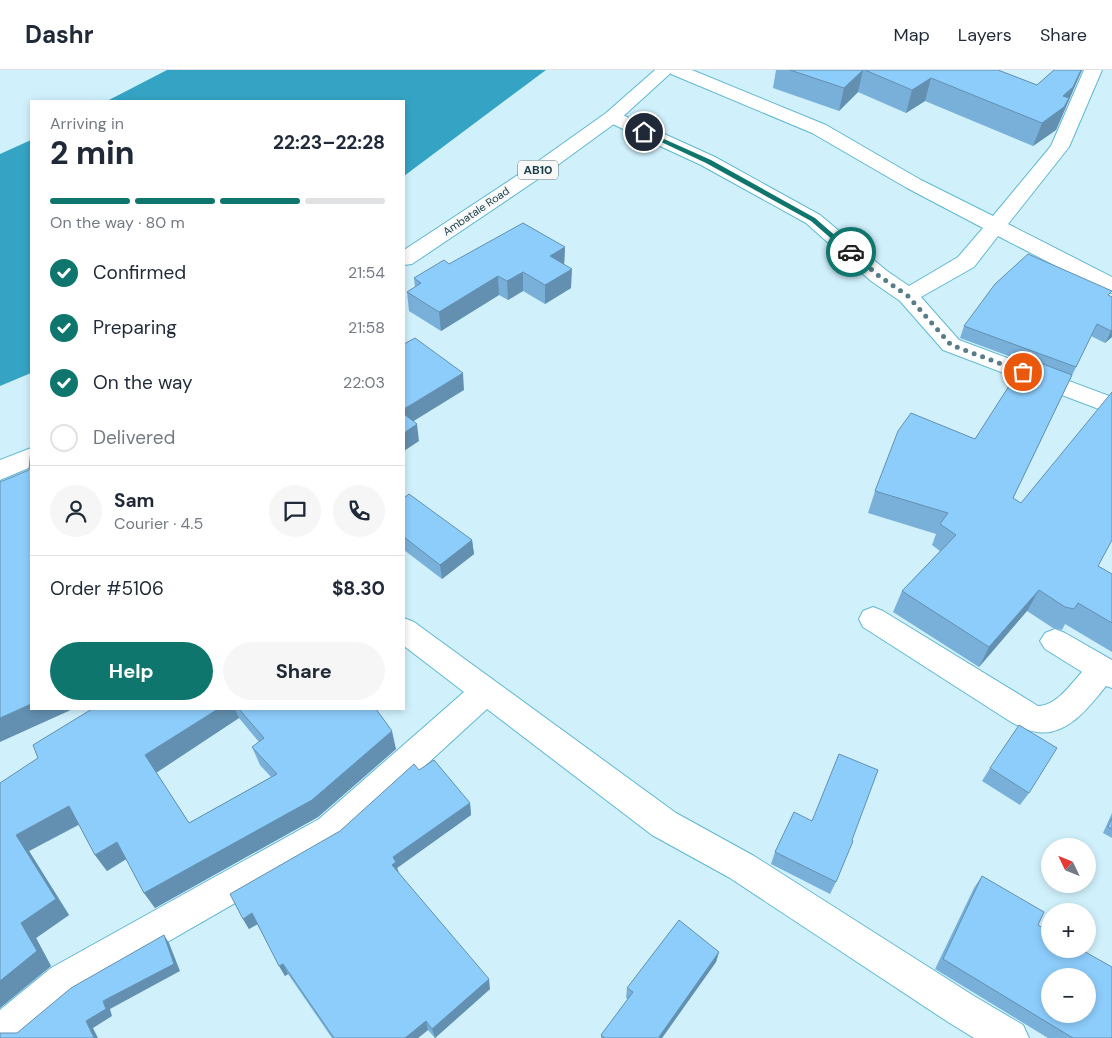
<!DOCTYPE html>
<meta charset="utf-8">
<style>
:root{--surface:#fff;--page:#f6f6f7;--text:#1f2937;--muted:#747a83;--line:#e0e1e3;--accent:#0f766e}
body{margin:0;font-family:"DM Sans",sans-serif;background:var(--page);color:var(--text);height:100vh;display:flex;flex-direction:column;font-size:19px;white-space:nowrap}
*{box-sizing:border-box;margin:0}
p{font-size:16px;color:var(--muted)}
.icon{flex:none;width:28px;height:28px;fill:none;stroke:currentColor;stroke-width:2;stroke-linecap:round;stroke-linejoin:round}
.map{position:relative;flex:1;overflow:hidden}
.sheet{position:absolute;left:30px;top:30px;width:375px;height:610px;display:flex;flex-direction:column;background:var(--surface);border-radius:0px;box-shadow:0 2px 8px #0003}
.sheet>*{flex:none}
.needle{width:32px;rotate:313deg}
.fabs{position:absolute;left:1041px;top:768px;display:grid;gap:10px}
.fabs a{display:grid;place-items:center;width:55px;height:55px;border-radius:50%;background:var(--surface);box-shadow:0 2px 8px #0003;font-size:25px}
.pin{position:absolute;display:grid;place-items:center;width:42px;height:42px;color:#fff;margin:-21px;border:2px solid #fff;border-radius:50%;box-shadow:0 1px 5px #0007}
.courier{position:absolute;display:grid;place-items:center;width:50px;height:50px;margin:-25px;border:4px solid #0f766e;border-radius:50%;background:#fff;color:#222;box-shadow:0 1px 6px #0007}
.overview em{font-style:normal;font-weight:700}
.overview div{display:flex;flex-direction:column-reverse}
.overview{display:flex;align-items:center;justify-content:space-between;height:85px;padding:0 20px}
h1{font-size:32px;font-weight:700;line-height:38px}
.bar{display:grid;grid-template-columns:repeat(4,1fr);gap:8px 5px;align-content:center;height:60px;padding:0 20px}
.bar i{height:6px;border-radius:4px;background:var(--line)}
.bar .active{background:var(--accent)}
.bar p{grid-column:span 4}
.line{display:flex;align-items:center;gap:12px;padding:0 20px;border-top:1px solid var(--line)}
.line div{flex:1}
.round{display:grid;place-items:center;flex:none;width:52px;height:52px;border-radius:26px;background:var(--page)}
ol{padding:0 20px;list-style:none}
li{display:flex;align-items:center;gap:15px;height:55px}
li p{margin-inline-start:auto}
li .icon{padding:5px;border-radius:50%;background:var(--accent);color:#fff;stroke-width:4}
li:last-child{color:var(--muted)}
li i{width:28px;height:28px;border:2px solid var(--line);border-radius:50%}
.action{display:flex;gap:10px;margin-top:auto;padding:10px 20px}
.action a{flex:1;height:58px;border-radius:30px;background:var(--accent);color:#fff;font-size:20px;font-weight:700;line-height:58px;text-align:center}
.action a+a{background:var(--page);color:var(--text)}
header{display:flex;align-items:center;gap:30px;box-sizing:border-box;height:70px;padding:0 25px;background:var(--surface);border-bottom:1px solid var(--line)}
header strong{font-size:24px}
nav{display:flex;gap:28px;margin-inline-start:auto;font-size:18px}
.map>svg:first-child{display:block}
.water{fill:#35a4c4}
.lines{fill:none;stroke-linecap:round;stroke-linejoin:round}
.minor-casing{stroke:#5fb7d3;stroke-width:2}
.primary-casing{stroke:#5fb7d3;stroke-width:2}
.minor{fill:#fff;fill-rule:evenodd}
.primary{fill:#fff;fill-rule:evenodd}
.wall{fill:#79b0d9;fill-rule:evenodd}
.shaded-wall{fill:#6390b0}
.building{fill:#8dcdfc;stroke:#6390b0;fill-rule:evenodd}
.route{fill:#0f766e}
.done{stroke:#597d88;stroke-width:5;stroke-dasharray:0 9}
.labels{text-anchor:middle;stroke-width:4.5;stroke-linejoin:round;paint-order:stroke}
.far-street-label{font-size:11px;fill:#193e4a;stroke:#f8f8f8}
.shield{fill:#f8f8f8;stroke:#5c767e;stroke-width:1}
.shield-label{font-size:12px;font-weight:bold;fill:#193e4a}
</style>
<header>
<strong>Dashr</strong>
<nav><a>Map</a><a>Layers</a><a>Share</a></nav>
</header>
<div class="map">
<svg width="1112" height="968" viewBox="0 0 1112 968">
<rect width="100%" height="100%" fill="#d0f1fc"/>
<!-- water -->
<path class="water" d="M167 0H546L404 106V31H107Z
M31 70V303L0 316V84Z"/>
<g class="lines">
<!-- minor casing -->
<g class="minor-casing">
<path id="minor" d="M668 0H692L826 55 921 110 993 146 1051 76 1084 0H1102L1069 77 1008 154 1112 207V223L1104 221 998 166 974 197 921 227 959 270 1112 327V344L943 280 900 231 871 211 806 153 701 95 606 51 603 47 606 43 612 42 618 43 715 87 820 145 887 201 909 216 958 187 983 158 907 118 812 63 671 4Z
M873 537 883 541 1038 636C1056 636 1070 615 1082 602L1045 579 1040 571 1045 563 1055 559 1065 563 1112 590V618L1106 616C1090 636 1067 667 1037 662 1028 661 1019 656 1011 652L863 557 859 549 863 541Z
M404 548 414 552 676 743 754 786 974 926 1023 955 1029 968H974L948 952 730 808 652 765 487 639 343 771 77 924 24 968H0V940L51 898 319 749 464 622 404 576Z"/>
</g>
<!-- primary casing -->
<g class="primary-casing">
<path id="primary" d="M655 0H674L618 51 544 105 412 194 404 195V180L530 97 606 43Z
M31 378V397L0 410V390Z"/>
</g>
<!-- minor -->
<use href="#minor" class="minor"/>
<!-- primary -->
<use href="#primary" class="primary"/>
</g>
<!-- wall -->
<path class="wall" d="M776 0H998L1037 15 1054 0H1082L1056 60 1033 76 925 31 906 43 858 22 839 41 773 18Z
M565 177 564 195 571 218 545 234 523 221 508 230 499 225 441 261 409 241 407 222 415 217 414 208 449 194Z
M1110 226 1112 267 1105 273 1091 266 1013 428 1098 496 1112 504V582L1065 554 1062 560 1053 558 1027 541 979 597 893 542 902 521 940 481 932 475 936 464 868 443 875 421 975 369 1025 292 960 268 964 256Z
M404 428 472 470 474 484 442 509 404 480Z
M92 639H376L396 679 318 747 155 838 144 823 126 789 107 801 95 785 79 755 29 781 69 845 36 868 51 896 0 938 38 688ZM239 648 259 672 252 677 260 695 271 707 189 753 156 702Z
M990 698 1029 723 1020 735 982 711Z
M419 700 470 733 471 745 397 798 399 803 490 919 435 968 428 960 418 968H332L288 904 285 906 257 854 249 859 243 849 340 761Z
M1112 743V768L1103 763Z
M852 770 836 812 830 824 771 794 775 782Z
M982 806 1038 855 1112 968H1048L935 899 974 818Z
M719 882 716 892 662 968H601V965L628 929 626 928 627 918Z"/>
<!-- shaded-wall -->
<path class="shaded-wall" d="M863 0 858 22 839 41 844 18Z
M1081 0H1082L1056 60 1033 76 1042 53Z
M931 8 925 31 906 43 912 20Z
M565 177 564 196 550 186Z
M572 199 571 218 545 234V215Z
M523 202V221L508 230 507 211Z
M498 206 499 225 441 261 439 242Z
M1112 259V267L1105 273Z
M463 303 464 320 404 357V339Z
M417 354 419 371 404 381V363Z
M472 470 474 484 442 509 440 495Z
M1039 520 1027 541 979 597 989 577Z
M31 634V639H73L0 672V648Z
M218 639H235L239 648 156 703 145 685Z
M392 661 396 679 318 747 155 838 144 823Z
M470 733 471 745 397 798 399 803 392 795 393 787Z
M69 736 81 753 29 781 69 845 36 868 51 896 0 938V911L21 853 16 765Z
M117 772 128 788 107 801 95 785Z
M252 843 258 854 249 859 243 849Z
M164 865 169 873 180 901 110 939 112 946 93 958 98 968H94L86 951Z
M719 882 716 892 662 968H658Z
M283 894 288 904 285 906 279 896Z
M489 909 490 919 435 968 432 959Z
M426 951 428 960 418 968H405Z"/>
<!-- building -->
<path class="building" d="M790 0H863L844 18Z
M865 0H998L1037 15 1054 0H1081L1073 17 1063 26 1069 28 1064 37 1042 53 931 8 912 20Z
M523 153 565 177 550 186 572 199 545 215 523 202 507 211 498 206 439 242 407 222 421 213 414 208 444 190 449 194Z
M1028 184 1112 221 1108 225 1112 227V259L1111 261 1097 254 1076 297 964 256 995 214Z
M415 268 463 303 404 339V274Z
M1027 288 1072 305 1013 428 1021 433 1112 322V470L1098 496 1112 504V553L1078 533 1074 539 1065 537 1039 520 989 577 902 521 956 465 940 454 948 443 875 421 898 361 911 343 975 369Z
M404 344 417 354 404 363Z
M31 379V634L0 648V412L29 400Z
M409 424 472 470 440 495 404 467V428Z
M92 639H218L145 685 189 753 277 704 252 677 264 668 239 639H376L392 661 312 730 144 823 117 772 95 785 69 736 16 765 56 829 21 853 37 881 0 911V713L38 688 33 675Z
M1019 655 1057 678 1029 723 990 698Z
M839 684 878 700 852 770 853 771 836 812 775 782 794 742 812 751Z
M434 690 470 733 393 787 396 792 392 795 489 909 432 959 426 951 405 968H334L283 894 279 896 252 843 243 849 230 824 340 761 414 694 419 700Z
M1112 748V759L1108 757Z
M982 806 1044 842 1038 855 1050 862V879H1080L1112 897V968H1073L943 889ZM1050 906H1088V944H1050Z
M679 850 719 882 659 967 661 968H605L601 965 633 922 627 918Z
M164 865 174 894 103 931 106 939 86 951 94 968H0V963H17L71 918Z"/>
<!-- route -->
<path class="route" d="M642 61H646L711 90 815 148 854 182 849 184 811 151 706 93 642 63Z"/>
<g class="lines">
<!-- done -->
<path class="done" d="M851 182 879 206 908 226 951 275 1023 302"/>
</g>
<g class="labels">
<!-- far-street labels -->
<g class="far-street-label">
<text transform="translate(476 141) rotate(-34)" y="4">Ambatale Road</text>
</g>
<!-- shield labels -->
<rect class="shield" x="518" y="90.5" width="40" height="19" rx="4"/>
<g class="shield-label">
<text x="538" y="104">AB10</text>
</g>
</g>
</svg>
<div class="fabs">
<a><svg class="needle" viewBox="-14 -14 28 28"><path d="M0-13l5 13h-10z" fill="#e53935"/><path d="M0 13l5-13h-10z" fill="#747a83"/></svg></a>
<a>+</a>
<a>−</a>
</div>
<div class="pin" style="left:1023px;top:302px;background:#ea580c"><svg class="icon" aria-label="bag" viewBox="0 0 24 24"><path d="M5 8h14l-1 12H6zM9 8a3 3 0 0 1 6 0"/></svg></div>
<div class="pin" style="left:644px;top:62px;background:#1f2937"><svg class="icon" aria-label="home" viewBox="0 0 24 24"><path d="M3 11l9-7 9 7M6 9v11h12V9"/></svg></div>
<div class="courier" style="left:851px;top:182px"><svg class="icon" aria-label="car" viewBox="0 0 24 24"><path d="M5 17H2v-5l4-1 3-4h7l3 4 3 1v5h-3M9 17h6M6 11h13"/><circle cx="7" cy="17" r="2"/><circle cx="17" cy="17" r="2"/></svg></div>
<section class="sheet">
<div class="overview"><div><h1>2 min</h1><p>Arriving in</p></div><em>22:23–22:28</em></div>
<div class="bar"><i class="active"></i><i class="active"></i><i class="active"></i><i></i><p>On the way · 80 m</p></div>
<ol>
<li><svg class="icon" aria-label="check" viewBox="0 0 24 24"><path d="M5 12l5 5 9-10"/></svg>Confirmed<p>21:54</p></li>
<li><svg class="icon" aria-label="check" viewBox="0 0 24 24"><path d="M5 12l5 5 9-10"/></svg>Preparing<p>21:58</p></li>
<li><svg class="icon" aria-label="check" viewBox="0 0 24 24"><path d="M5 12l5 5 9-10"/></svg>On the way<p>22:03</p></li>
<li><i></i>Delivered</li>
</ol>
<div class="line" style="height:90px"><a class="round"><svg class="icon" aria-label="person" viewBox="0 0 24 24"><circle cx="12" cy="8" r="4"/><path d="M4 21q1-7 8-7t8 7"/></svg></a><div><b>Sam</b><p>Courier · 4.5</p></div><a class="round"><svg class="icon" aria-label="chat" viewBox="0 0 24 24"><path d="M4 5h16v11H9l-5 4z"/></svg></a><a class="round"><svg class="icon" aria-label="phone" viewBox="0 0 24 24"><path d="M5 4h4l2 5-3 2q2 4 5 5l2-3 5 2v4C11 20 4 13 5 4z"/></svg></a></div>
<div class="line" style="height:65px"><div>Order #5106</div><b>$8.30</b></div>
<div class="action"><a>Help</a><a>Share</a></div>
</section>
</div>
